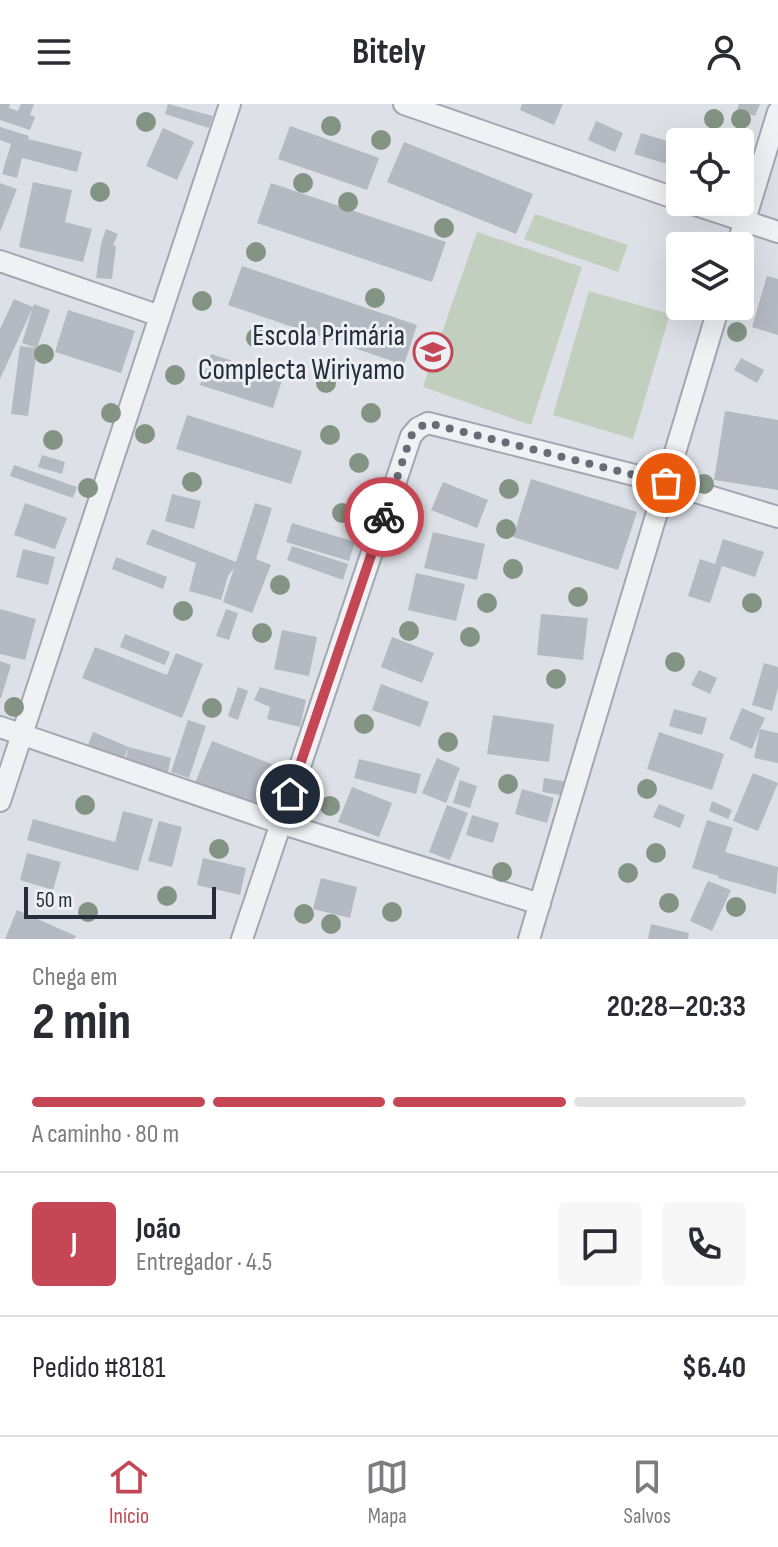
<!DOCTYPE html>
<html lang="pt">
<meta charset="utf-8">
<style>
:root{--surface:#fff;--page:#f7f7f7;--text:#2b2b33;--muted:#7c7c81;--line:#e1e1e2;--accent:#c54756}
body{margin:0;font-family:"Sofia Sans Condensed",sans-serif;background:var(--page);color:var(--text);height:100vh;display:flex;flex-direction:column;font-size:30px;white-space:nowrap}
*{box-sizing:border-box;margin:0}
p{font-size:26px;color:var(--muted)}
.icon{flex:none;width:44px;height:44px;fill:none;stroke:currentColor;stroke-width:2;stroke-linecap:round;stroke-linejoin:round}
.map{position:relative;height:835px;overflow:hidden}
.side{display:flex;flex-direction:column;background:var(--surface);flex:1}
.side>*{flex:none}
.tools{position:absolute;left:666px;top:24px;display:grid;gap:16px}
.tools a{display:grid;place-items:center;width:88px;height:88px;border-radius:8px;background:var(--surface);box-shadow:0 8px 32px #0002;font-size:40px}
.scale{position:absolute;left:24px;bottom:20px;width:192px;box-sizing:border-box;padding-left:8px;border:4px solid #272e3b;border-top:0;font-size:22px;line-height:28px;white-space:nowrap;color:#272e3b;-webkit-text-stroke:6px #eceff4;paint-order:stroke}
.pin{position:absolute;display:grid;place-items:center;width:68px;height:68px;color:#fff;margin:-34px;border:4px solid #fff;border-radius:50%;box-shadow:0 2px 8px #0007}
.courier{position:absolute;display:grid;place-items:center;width:80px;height:80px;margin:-40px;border:6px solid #c54756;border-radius:50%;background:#fff;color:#222;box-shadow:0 2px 10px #0007}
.overview em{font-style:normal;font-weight:700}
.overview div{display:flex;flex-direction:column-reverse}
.overview{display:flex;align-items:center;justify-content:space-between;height:136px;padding:0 32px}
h1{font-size:52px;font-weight:700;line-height:60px}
.bar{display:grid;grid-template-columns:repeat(4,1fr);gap:12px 8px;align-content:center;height:96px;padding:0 32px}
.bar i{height:10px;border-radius:6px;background:var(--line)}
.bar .on{background:var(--accent)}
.bar p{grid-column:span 4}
.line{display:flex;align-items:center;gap:20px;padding:0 32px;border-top:2px solid var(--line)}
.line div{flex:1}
.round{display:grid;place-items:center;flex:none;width:84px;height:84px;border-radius:8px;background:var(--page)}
header{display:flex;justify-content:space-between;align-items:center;height:104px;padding:0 32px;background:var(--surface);font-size:36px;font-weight:700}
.tab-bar{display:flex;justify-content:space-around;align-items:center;height:112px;border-top:2px solid var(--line);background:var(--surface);font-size:22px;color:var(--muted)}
.tab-bar a{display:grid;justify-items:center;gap:4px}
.tab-bar .on{color:var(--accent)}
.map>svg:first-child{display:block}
.green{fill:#c2cfbe}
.building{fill:#b4b9c2}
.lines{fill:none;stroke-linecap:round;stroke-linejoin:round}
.minor-casing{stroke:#a3a7af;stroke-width:24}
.minor{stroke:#eff1f4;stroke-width:20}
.tree{fill:#839485}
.done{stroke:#676c77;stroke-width:8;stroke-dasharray:0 14.4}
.route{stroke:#c54756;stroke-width:10}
.labels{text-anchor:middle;stroke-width:6;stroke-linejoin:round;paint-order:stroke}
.poi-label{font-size:30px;fill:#272e3b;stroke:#eceff4;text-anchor:end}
</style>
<header><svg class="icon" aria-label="menu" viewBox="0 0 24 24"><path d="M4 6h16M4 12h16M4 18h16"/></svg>Bitely<svg class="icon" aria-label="person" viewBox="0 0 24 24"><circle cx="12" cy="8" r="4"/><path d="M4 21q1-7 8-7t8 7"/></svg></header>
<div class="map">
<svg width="778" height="835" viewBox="0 0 778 835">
<rect width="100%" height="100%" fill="#dde0e6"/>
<!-- green -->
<path class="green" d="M535 110 628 141 618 168 524 135Z
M477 128 582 163 531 321 423 283Z
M589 187 670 210 633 335 553 311Z"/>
<!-- building -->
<path class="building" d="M0 0H10L9 4 18 7 21 0H34L30 11 35 13 30 26 0 16Z
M168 0 213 12 209 24 165 10Z
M522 0H563L554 21 520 6Z
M739 0H760L755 12 737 5Z
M596 17 623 29 615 48 588 36Z
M290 22 379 54 367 86 278 55Z
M711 22 748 38H743L740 45V38H704Z
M0 23 29 32 28 35 82 48 77 68 22 54 17 74 2 70 11 40 0 36Z
M163 24 194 38 177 76 146 62Z
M641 29 680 41V64L634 50Z
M404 38 533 90 516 130 387 78Z
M33 78 72 86 65 118 92 125 83 158 19 143Z
M0 79 17 85 0 128Z
M271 79 446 138 432 178 257 119Z
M106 125 118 130 113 141 116 142 112 175 96 174 101 140Z
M242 162 417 221 404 261 228 201Z
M767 172 778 175V231L752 223Z
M14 195 33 203 34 200 50 206 37 244 22 239 33 203 0 275V225Z
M68 206 135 227 121 269 55 248Z
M20 242 37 244 28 312 11 310Z
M211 250 283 273 273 304 200 281Z
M741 254 764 266 757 279 734 266Z
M725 307 778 316V386L714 376Z
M187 311 302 347 291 380 176 345Z
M42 351 65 358 62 370 38 363Z
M14 361 77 383 73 394 10 372Z
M531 375 637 408 618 466 513 433Z
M443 378 488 396 477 424 431 406Z
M172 390 201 397 194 425 165 417Z
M25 399 67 414 55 445 14 431Z
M255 399 272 404 256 455 271 461 252 509 223 498 234 464 228 472 221 496 189 487 196 459 146 440 152 425 236 458Z
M292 419 355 438 349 457 286 438Z
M433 428 485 440 477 476 424 464Z
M723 435 764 448 755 473 722 462 710 499 688 492 700 455 715 460Z
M292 442 348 460 343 476 287 456Z
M23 445 55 453 48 481 16 473Z
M116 453 167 473 163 485 112 465Z
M416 469 465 480 456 517 408 506Z
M0 505 36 515 25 556 0 550Z
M226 505 238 509 229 536 216 532Z
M541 510 588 514 583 556 537 551Z
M282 526 317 533 309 572 274 565Z
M125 530 170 548 165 561 120 543Z
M392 533 434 549 422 579 381 563Z
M95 543 167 571 176 549 203 560 182 614 82 574Z
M0 557 11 561 1 594H0Z
M764 559 778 563V584L772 607 752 601Z
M699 566 717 574 710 590 691 581Z
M381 580 429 598 420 623 372 606Z
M238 583 248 587 238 616 228 612Z
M260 583 306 596 300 623 267 615 270 603 254 596Z
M742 604 765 614 760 625 778 629V659L754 654 760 625 752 645 729 635Z
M674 605 707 614 702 631 669 622Z
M493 611 554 620 549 658 487 650Z
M188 616 206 622 189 674 171 668Z
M93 628 129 643 171 654 168 668 125 657 129 643 123 656 88 641Z
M659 628 724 650 712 686 647 665Z
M212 637 274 661 257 704 195 679Z
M437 654 460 664 446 699 422 689Z
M359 655 421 670 416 690 354 674Z
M753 669 778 679 758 727 733 717Z
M544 674 570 678 567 692 542 688Z
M460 676 477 682 470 704 453 699Z
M352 683 392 699 379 733 338 718Z
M522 685 554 694 547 719 515 710Z
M712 697 732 706 728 715 709 707Z
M659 700 685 711 680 724 653 713Z
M447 701 468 709 450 756 429 748Z
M123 707 153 715 138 767 27 736 33 715 115 738Z
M472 711 499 719 493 739 466 731Z
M707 716 733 724 725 748 778 763 776 790 718 774 719 772 692 764Z
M159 717 182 723 172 763 148 757Z
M27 749 61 758 53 786 20 776Z
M203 754 246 764 240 791 197 781Z
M321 774 357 783 350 814 313 805Z
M708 777 731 786 712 827 690 817Z
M17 806 76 832 74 835H5Z
M651 820 689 829 688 835H648Z"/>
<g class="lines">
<!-- minor casing -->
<g class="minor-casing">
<path id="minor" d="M404 0 680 96
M687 98 778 128
M737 142 778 8
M0 157 160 212
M0 623 280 719 540 800
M0 697 230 0
M242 835 411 332 418 324 428 319 666 379 778 413
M529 835 719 202"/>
</g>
<!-- minor -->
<use href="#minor" class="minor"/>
</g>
<!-- trees -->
<g class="tree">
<circle cx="714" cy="15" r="10"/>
<circle cx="741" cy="15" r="10"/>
<circle cx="146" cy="18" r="10"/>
<circle cx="331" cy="22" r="10"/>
<circle cx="381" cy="36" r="10"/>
<circle cx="303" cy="79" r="10"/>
<circle cx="100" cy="88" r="10"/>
<circle cx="348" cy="98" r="10"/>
<circle cx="444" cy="124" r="10"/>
<circle cx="256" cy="148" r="10"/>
<circle cx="375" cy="194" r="10"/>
<circle cx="202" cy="197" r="10"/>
<circle cx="737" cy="228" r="10"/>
<circle cx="256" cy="234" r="10"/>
<circle cx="44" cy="250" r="10"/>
<circle cx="438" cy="257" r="10"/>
<circle cx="175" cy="271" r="10"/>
<circle cx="326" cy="279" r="10"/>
<circle cx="111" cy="309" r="10"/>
<circle cx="371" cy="309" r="10"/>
<circle cx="145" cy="330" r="10"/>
<circle cx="330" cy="331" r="10"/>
<circle cx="53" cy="336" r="10"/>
<circle cx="359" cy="359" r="10"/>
<circle cx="192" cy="378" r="10"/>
<circle cx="704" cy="380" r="10"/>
<circle cx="88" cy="384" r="10"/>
<circle cx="509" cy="385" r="10"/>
<circle cx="342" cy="409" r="10"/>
<circle cx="506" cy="425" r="10"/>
<circle cx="513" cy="465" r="10"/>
<circle cx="280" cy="481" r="10"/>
<circle cx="578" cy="493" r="10"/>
<circle cx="487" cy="499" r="10"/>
<circle cx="752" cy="499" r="10"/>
<circle cx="183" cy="507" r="10"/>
<circle cx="409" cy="527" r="10"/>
<circle cx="262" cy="529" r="10"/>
<circle cx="470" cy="533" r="10"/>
<circle cx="675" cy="558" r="10"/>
<circle cx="556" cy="575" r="10"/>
<circle cx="14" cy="603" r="10"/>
<circle cx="212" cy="604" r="10"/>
<circle cx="364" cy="620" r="10"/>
<circle cx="448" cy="638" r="10"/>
<circle cx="508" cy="680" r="10"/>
<circle cx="647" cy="685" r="10"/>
<circle cx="85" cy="701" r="10"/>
<circle cx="330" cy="702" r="10"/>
<circle cx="219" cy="745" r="10"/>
<circle cx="656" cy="749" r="10"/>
<circle cx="502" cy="768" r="10"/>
<circle cx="628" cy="769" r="10"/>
<circle cx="167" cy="792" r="10"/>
<circle cx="669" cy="799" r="10"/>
<circle cx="736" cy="803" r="10"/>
<circle cx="88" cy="808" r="10"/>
<circle cx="392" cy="808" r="10"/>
<circle cx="304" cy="810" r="10"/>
<circle cx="331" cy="820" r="10"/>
</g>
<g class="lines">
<!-- done -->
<path class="done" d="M384 413 411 332 418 324 428 319 666 379"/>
<!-- route -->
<path class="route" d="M290 690 384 413"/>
</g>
<!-- icons -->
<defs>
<g id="school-ring" transform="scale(2)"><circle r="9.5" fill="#eceff4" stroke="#c54756" stroke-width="1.5"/><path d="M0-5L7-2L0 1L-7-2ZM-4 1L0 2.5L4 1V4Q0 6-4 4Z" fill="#c54756"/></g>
</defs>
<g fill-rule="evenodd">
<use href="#school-ring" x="433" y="248"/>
</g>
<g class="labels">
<!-- poi labels -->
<g class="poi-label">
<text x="405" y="241">Escola Primária<tspan x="405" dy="34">Complecta Wiriyamo</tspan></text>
</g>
</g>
</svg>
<div class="tools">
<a><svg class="icon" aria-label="locate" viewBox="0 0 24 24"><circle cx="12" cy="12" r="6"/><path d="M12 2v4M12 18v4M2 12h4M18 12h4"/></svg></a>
<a><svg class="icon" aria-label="layers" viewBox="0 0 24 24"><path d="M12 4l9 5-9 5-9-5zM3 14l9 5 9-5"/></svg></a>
</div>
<div class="scale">50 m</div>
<div class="pin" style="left:666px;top:379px;background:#ea580c"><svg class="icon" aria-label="bag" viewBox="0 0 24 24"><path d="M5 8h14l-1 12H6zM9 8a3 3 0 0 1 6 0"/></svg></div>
<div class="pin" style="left:290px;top:690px;background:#1f2937"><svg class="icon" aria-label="home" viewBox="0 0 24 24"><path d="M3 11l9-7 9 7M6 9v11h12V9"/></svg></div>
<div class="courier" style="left:384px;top:413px"><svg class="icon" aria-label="bike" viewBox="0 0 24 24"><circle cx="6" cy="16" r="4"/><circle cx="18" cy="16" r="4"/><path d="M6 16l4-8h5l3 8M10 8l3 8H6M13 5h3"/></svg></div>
</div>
<section class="side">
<div class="overview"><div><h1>2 min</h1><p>Chega em</p></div><em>20:28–20:33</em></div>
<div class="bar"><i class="on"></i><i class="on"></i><i class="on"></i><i></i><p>A caminho · 80 m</p></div>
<div class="line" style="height:144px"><b class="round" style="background:var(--accent);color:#fff">J</b><div><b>João</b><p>Entregador · 4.5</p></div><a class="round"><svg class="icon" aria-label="chat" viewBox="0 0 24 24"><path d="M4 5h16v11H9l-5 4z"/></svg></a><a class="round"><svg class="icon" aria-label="phone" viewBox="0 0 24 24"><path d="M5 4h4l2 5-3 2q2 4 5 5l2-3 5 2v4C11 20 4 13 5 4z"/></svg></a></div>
<div class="line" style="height:104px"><div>Pedido #8181</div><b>$6.40</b></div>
</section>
<nav class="tab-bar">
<a class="on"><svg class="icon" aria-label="home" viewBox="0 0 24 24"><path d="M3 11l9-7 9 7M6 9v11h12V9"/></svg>Início</a>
<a><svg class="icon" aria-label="map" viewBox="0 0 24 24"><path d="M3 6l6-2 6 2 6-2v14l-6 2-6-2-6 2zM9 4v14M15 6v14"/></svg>Mapa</a>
<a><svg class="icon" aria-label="saved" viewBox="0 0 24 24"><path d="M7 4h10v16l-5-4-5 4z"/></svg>Salvos</a>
</nav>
